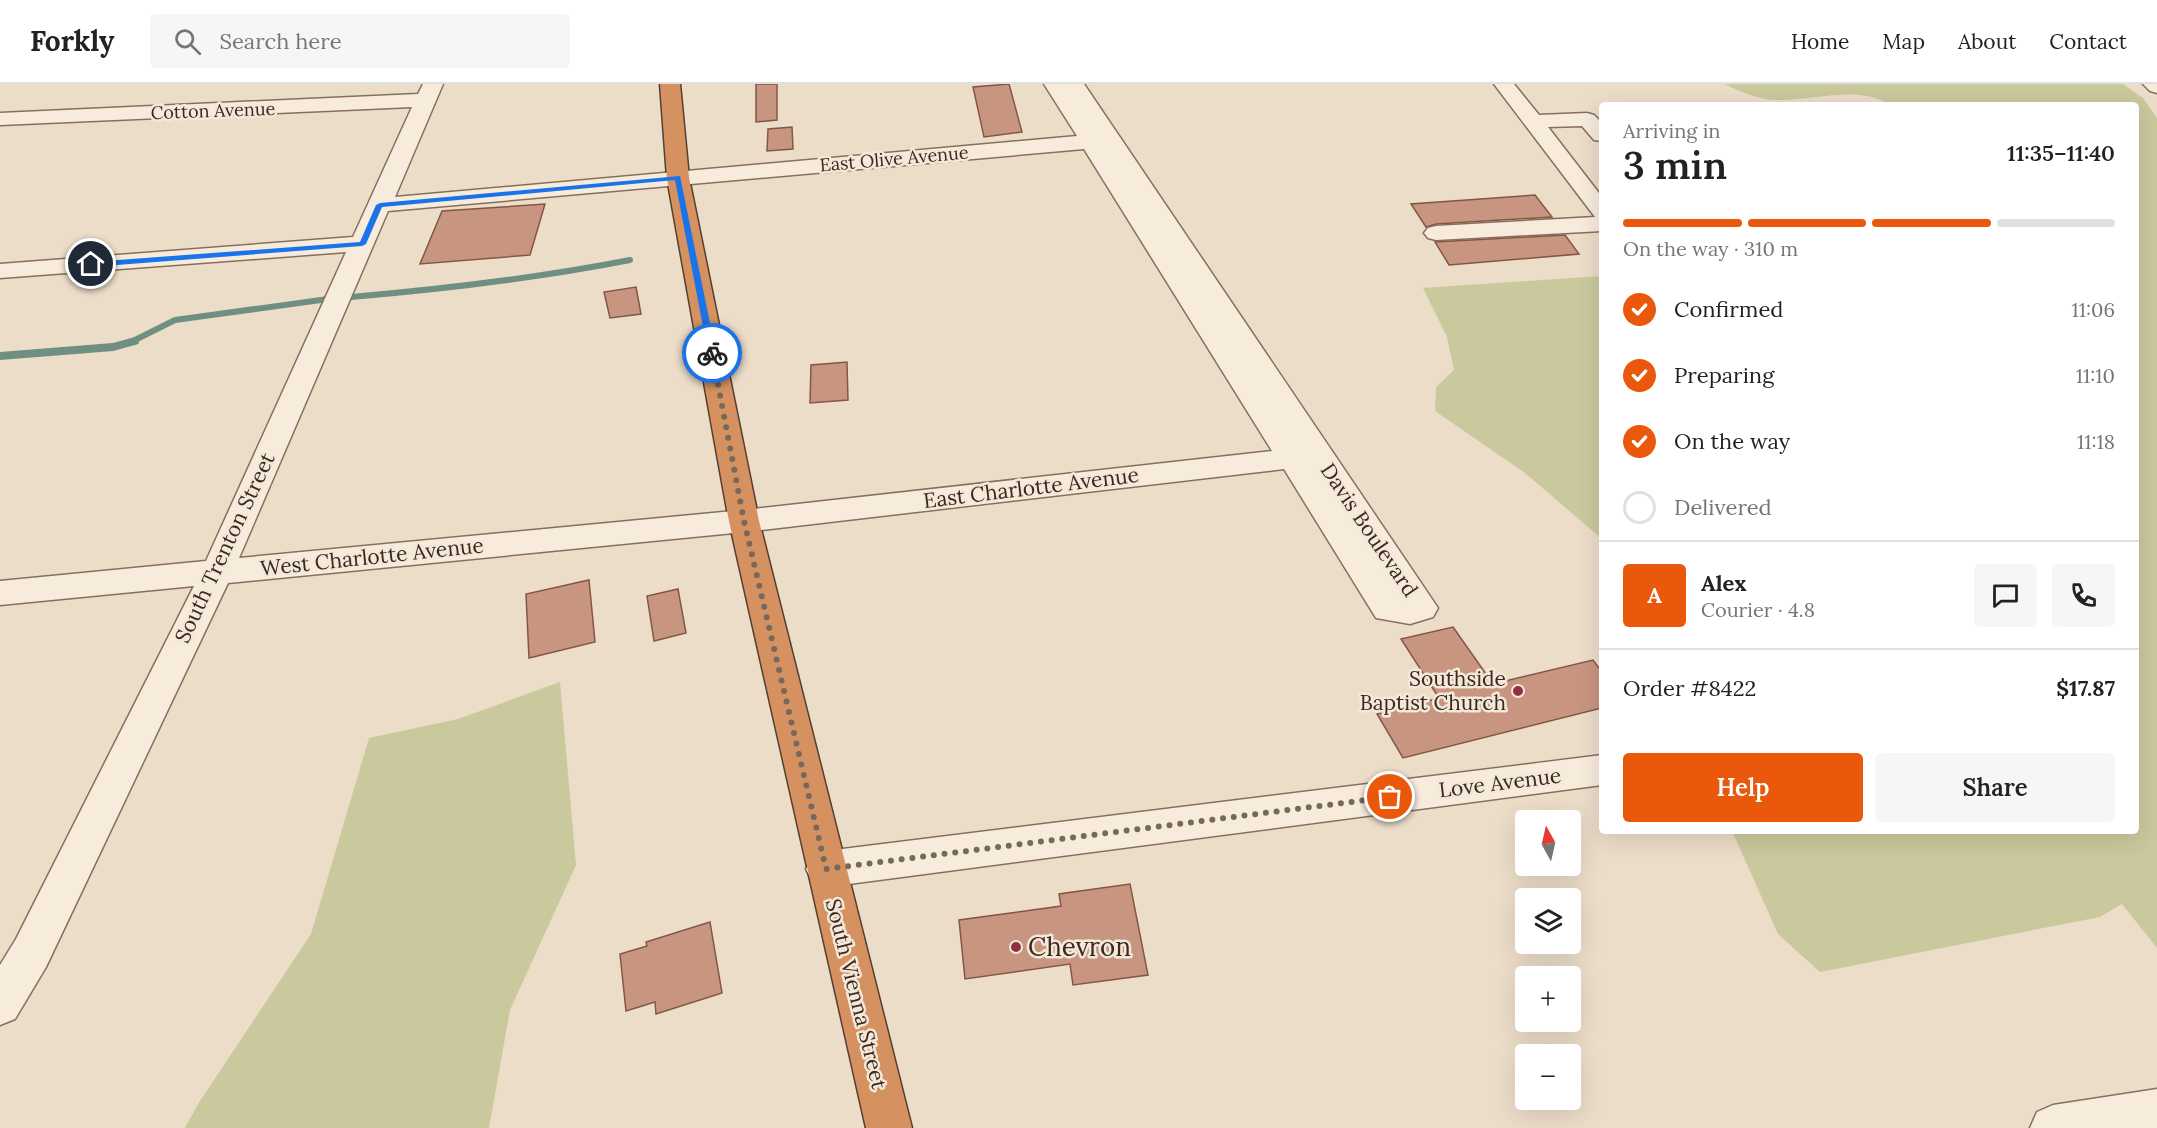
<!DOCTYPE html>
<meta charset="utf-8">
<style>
:root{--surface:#fff;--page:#f6f6f6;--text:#222;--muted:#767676;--line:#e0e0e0;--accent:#ea580c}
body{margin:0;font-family:Lora,serif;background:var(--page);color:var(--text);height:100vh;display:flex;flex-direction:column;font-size:22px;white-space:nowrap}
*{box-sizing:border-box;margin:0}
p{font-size:20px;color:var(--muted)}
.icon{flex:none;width:33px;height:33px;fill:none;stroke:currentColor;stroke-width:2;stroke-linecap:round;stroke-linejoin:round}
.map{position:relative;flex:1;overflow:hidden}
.side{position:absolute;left:1599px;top:18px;width:540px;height:732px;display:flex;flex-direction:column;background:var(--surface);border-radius:6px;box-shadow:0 6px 24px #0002}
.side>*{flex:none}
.needle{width:39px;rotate:352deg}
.buttons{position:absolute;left:1515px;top:726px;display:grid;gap:12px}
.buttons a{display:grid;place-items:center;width:66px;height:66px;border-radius:6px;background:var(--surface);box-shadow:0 6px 24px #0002;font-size:30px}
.pin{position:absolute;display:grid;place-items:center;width:51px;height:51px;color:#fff;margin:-26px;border:3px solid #fff;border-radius:50%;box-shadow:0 2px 6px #0007}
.courier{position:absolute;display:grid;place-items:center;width:60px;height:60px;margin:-30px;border:4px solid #1a73e8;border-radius:50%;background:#fff;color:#222;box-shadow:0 2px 8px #0007}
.summary em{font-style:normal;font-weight:600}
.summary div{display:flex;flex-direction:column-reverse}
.summary{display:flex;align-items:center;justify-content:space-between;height:102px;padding:0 24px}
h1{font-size:39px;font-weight:600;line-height:45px}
.bar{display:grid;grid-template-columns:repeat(4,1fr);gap:9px 6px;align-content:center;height:72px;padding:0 24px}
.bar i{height:8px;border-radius:4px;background:var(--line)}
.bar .selected{background:var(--accent)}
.bar p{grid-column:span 4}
.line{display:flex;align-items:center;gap:15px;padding:0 24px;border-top:2px solid var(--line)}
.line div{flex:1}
.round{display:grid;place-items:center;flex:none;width:63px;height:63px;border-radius:6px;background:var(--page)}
ol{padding:0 24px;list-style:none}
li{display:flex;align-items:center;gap:18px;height:66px}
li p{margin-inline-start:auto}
li .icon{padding:6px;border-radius:50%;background:var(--accent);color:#fff;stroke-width:4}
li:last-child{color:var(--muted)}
li i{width:33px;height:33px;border:3px solid var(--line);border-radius:50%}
.primary-button{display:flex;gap:12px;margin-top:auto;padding:12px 24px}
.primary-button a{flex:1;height:69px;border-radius:6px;background:var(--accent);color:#fff;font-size:24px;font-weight:600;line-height:69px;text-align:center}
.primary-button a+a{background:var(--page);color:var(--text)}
header{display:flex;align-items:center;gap:36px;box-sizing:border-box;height:84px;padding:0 30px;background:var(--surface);border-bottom:2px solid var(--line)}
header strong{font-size:28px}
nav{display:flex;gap:33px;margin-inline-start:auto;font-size:21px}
.search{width:420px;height:54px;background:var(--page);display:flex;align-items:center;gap:15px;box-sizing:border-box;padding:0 21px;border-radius:6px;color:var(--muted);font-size:22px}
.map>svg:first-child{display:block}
.green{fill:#cac99d}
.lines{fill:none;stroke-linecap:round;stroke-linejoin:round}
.stream-far1{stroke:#708f83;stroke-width:6}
.stream{stroke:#708f83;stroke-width:8}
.building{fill:#c89581;stroke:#855646;stroke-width:1.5}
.minor-casing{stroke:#876f5e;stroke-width:3}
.highway-casing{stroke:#553e32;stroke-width:3}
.minor{fill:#f7ebdc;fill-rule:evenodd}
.highway{fill:#d59260;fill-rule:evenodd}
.route{fill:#1a73e8}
.done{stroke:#78685c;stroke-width:6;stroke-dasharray:0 10.8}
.poi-dot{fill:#923240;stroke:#f4e8d8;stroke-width:2}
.labels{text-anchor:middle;stroke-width:5;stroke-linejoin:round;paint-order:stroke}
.far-street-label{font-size:18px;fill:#392921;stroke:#f4e8d8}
.street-label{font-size:21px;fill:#392921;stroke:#f4e8d8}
.poi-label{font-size:21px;fill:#392921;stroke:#f4e8d8;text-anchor:end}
.near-poi-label{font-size:26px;fill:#392921;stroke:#f4e8d8;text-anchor:start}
</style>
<header>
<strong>Forkly</strong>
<div class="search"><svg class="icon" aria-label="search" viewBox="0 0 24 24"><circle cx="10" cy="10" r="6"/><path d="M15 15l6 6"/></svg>Search here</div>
<nav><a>Home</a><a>Map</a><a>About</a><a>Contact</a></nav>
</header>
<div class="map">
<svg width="2157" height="1044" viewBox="0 0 2157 1044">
<rect width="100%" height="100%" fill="#ecddc9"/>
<!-- green -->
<path class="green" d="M1724 0H2123L2143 14 2157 34V864L2122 820 2100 833 1820 888 1778 850 1732 747H2136V21H1890C1860 1 1816 16 1781 16 1762 17 1741 8 1724 0Z
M1602 192V455L1525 389 1435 327 1436 303 1454 286 1447 253 1423 204Z
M560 598 576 781 510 926 489 1044H185L198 1020 311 850 369 654 458 635Z"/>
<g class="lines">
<!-- stream-far1 -->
<path class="stream-far1" d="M351 213C444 205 538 194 630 176
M131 258 175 236 328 215"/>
<!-- stream -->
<path class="stream" d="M0 272 113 263 135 257"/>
</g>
<!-- building -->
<path class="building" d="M756 0H777V36L756 38Z
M1009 0 1022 48 984 53 973 3Z
M792 43 793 65 767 67 768 45Z
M1535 111 1552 133 1436 140 1426 143 1411 120Z
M545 120 530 171 420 180 442 127Z
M1565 151 1579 170 1449 181 1435 158Z
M636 203 641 230 610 234 604 208Z
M847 278 848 316 810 319 811 281Z
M589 496 595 558 529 574 526 510Z
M678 505 686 549 654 557 647 512Z
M1453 543 1493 600 1593 576 1602 588V624L1403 674 1377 630 1439 614 1401 555Z
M1130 800 1148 891 1073 901 1070 880 965 895 959 836 1061 822 1059 810Z
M710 838 722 909 656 930 655 918 626 927 620 870 647 862 646 858Z"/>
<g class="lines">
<!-- minor casing -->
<g class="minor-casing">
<path id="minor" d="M423 0H443L395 113 1077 52 1044 0H1084L1438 524 1433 533 1410 540 1376 534 1284 385 744 448 228 499 46 883 15 935 0 941V881L16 855 194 502 0 521V497L206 477 346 168 0 194V180L353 153 412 23 0 41V29L418 10ZM1084 65 1272 367 744 426 239 474 388 127Z
M1494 0H1514L1539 31 1587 29 1594 31 1602 39V57L1594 56 1582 42 1548 43 1602 113V147L1436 156 1428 154 1424 149 1428 144 1436 142 1595 133Z
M2143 0H2157V9L2150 7Z
M1602 671V701L826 803 812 797 806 785 812 773 826 767Z
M2157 1005V1044H2030L2037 1028 2053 1021Z"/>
</g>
<!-- highway casing -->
<g class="highway-casing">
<path id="highway" d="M660 0H680L689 94 759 437 912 1044H866L729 437 667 94Z"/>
</g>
<!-- minor -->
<use href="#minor" class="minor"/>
<!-- highway -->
<use href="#highway" class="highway"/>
</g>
<!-- route -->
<path class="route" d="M680 92 716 269 712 271 708 269 675 96 382 123 366 160 362 162 91 183 87 180 91 178 360 158 376 121 380 119Z"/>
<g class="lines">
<!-- done -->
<path class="done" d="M712 269 744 437 826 785 1390 713"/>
</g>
<!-- markers -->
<g class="poi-dot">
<circle cx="1518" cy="607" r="6"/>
<circle cx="1016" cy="863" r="6"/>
</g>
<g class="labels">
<!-- far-street labels -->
<g class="far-street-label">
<text transform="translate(213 27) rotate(-2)" y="6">Cotton Avenue</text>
<text transform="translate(894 75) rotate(-5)" y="6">East Olive Avenue</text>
</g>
<!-- street labels -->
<g class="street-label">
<text transform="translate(1031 404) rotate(-7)" y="7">East Charlotte Avenue</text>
<text transform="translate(1369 446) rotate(56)" y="7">Davis Boulevard</text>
<text transform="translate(225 464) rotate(-65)" y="7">South Trenton Street</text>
<text transform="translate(372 473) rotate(-6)" y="7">West Charlotte Avenue</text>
<text transform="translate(1500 699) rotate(-7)" y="7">Love Avenue</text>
<text transform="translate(856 910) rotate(76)" y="7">South Vienna Street</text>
</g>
<!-- poi labels -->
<g class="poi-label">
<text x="1506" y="602">Southside<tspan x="1506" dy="24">Baptist Church</tspan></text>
</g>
<!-- near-poi labels -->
<g class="near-poi-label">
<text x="1028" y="872">Chevron</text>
</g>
</g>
</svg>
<div class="buttons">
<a><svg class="needle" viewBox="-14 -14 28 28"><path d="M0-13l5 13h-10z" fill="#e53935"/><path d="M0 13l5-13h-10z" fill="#767676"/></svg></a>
<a><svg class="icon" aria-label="layers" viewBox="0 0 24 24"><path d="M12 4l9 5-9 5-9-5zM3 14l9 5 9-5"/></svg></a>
<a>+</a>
<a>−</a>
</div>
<div class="pin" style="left:1390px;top:713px;background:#ea580c"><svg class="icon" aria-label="bag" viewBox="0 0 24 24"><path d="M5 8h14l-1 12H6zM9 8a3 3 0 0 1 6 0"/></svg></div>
<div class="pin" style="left:91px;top:180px;background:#1f2937"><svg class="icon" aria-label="home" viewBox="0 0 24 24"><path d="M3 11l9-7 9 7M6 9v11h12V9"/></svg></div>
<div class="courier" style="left:712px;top:269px"><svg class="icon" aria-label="bike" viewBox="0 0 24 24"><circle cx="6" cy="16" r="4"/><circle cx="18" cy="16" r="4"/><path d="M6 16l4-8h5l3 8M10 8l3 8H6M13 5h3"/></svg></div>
<section class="side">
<div class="summary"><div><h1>3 min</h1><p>Arriving in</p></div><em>11:35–11:40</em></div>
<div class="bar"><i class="selected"></i><i class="selected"></i><i class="selected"></i><i></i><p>On the way · 310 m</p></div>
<ol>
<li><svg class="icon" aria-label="check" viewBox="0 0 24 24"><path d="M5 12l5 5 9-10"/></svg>Confirmed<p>11:06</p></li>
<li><svg class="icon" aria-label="check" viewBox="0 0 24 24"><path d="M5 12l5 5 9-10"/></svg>Preparing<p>11:10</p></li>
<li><svg class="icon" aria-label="check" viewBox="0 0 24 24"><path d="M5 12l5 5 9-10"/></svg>On the way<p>11:18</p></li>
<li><i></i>Delivered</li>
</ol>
<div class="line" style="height:108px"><b class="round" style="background:var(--accent);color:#fff">A</b><div><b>Alex</b><p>Courier · 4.8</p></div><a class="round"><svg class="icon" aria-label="chat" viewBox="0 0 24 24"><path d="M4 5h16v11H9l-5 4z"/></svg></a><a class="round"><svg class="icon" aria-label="phone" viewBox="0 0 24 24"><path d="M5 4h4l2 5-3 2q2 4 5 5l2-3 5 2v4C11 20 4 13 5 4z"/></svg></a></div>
<div class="line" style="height:78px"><div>Order #8422</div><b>$17.87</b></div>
<div class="primary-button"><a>Help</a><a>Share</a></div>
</section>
</div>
